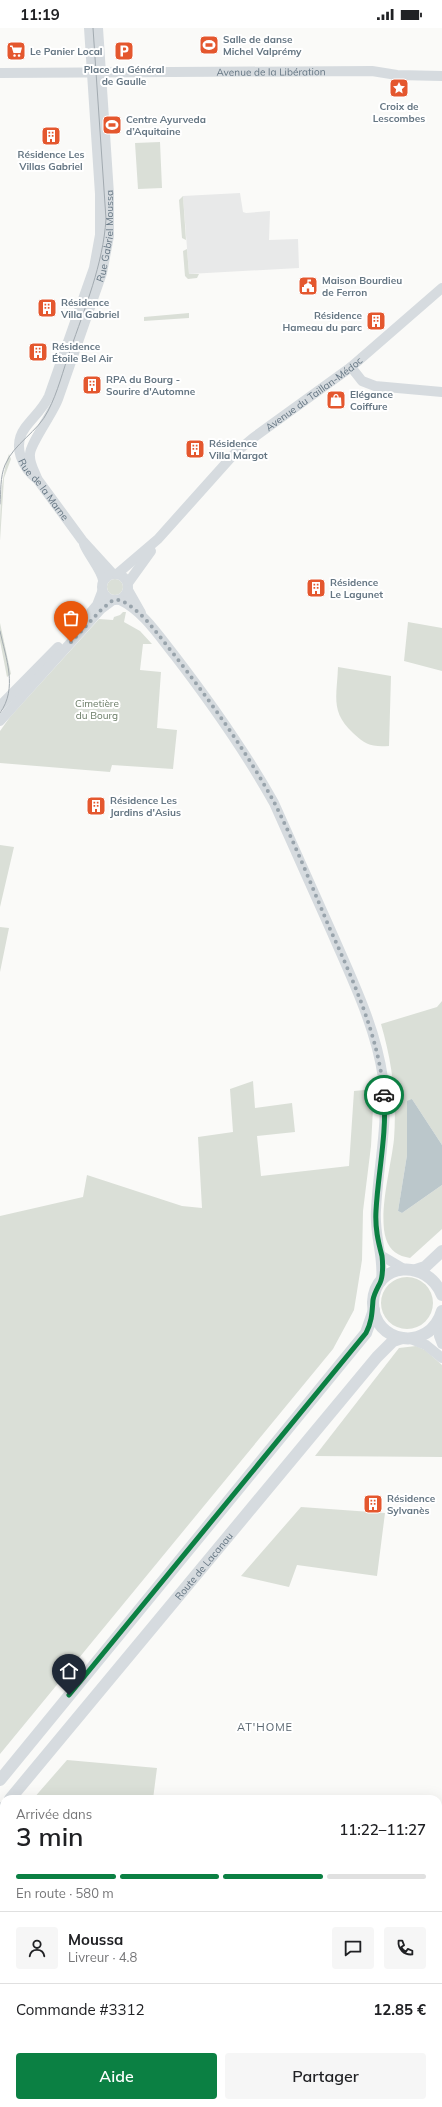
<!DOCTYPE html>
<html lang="fr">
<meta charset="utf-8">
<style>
:root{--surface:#fff;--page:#f6f6f6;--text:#202124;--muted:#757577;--line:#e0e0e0;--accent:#0b8043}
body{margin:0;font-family:Mulish,sans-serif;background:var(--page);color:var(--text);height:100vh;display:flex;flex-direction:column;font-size:15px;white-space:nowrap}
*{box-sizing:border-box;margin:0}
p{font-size:13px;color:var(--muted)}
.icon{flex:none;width:22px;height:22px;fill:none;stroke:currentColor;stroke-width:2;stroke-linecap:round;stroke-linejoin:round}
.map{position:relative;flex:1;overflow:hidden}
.side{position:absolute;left:0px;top:1767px;width:442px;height:312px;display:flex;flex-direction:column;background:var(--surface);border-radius:12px 12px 0 0;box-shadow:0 4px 16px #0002}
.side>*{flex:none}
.pin{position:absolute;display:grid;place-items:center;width:34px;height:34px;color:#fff;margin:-41px -17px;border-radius:50% 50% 50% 0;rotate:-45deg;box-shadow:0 0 4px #0007}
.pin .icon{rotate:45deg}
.courier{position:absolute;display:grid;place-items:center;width:40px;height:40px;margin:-20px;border:3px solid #0b8043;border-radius:50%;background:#fff;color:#222;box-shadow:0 1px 5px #0007}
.headline em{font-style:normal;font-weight:600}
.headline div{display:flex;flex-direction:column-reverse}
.headline{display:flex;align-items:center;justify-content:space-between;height:68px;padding:0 16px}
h1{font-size:26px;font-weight:600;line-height:30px}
.bar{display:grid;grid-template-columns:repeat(4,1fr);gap:6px 4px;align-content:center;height:48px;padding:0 16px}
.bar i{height:5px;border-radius:3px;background:var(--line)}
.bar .on{background:var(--accent)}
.bar p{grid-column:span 4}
.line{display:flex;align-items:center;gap:10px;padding:0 16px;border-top:1px solid var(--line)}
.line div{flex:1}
.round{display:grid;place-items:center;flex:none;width:42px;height:42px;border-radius:4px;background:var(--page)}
.primary-button{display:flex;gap:8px;margin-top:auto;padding:8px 16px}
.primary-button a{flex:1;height:46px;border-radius:4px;background:var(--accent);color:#fff;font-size:16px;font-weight:600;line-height:46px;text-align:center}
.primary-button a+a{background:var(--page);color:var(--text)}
.status{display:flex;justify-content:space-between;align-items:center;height:28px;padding:0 20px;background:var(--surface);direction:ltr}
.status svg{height:11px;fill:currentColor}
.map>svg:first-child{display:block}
.built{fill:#e8e9e9}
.green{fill:#dadfd7}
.water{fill:#bbc7cb}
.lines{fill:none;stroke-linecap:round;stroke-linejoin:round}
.secondary{stroke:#d6dbdf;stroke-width:10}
.primary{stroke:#d6dbdf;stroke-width:12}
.tram{stroke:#a2aab0;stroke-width:1}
.done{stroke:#99a4ac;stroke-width:4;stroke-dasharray:0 7.2}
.route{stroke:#0b8043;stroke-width:5}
.labels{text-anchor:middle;stroke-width:4;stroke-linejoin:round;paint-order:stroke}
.poi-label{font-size:10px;font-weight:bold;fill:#657683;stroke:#fff;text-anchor:start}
.street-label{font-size:10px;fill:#657683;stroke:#fff}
.park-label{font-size:10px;fill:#687a64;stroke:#fff}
.neighbourhood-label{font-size:11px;letter-spacing:1px;fill:#57646e;stroke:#fff}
</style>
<div class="status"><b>11:19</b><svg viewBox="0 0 49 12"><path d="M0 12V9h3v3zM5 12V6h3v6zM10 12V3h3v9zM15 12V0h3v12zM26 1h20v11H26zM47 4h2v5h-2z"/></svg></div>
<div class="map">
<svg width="442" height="2079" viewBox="0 0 442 2079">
<rect width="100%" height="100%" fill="#fafaf8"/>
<!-- built -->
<path class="built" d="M240 165 243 184 246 185 270 183 269 212 298 211 299 240 189 246 183 168Z"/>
<!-- green -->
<path class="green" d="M160 114 162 160 138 161 135 115Z
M183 168 186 212 182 210 179 172Z
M187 221 189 246H199L197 250 188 251 185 248 183 223Z
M189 285V290L144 293V289Z
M9 426 11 431 4 450 0 513C0 485 0 451 9 426Z
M107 559a8 8 0 1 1 16 0a8 8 0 1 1-16 0Z
M123 584H126L124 594 140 603 152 616H143L140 642 161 644 157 700 177 702 173 741 112 737 110 744 0 735V703L10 689 99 591 113 592 114 589 120 587Z
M408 594 442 600V643L404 633Z
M0 595 11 646 7 649 0 613Z
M338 639 391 648 389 718C371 719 366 717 353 705 330 684 337 668 338 639Z
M0 817 14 819 0 879Z
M0 899 9 900 0 944Z
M442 973V1117L412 1071 407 1127 398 1183 402 1185 442 1157V1201L410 1230C398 1228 390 1223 386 1211 378 1185 391 1139 394 1111 397 1071 392 1034 381 996L437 979Z
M253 1053 255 1080 292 1075 295 1104 257 1108 261 1148 349 1138 354 1063 374 1061 371 1118 363 1183 362 1232 354 1282 333 1321 0 1726V1188L83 1169 87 1147 182 1178 202 1180 198 1109 233 1104 230 1061Z
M381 1275a26 26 0 1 1 52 0a26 26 0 1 1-52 0Z
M416 1318 425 1322 442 1337V1429L315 1428 399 1320Z
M301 1479 385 1485 377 1548 297 1537 289 1559 241 1548Z
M67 1732 157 1740 153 1771H33Z
M4 1805V2003H0V1810Z
M438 1911H442V1992H438Z"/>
<!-- water -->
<path class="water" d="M412 1071 442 1117V1157L402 1185 398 1183 407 1127V1073Z"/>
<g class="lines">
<!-- secondary -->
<g class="secondary">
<path id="s1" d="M89 0 100 166V207L94 240 49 368C43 381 33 389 25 400 12 418 22 440 38 452L82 512 113 546"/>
<path id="s2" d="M0 45 372 43 397 47 442 48"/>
<path d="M351 339 362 353 375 358 442 364"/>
<path id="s3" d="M37 450C34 442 29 435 30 426 30 416 53 385 58 371L102 245 109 208V166L98 0"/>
<path d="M84 516C89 528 101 541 103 552"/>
<circle cx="115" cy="559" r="13"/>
<path id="s4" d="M117 546 158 511 235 425 253 410 351 339 442 260"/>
<path d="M128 555 151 523"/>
<path d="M128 562 141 585"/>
<path d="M120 572C143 583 159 608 175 628 211 675 245 723 274 775 293 818 313 862 332 905 352 951 376 1000 383 1050 389 1095 378 1138 376 1182 374 1207 384 1229 381 1254"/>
<path d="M91 584 97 577 102 564"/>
<path d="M0 678 58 619"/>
<path d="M0 693 101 581 113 572"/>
<path d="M382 1228 404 1241"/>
<path d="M440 1291 439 1308 442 1316"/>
<path d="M411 1311 426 1317 442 1330"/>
</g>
<!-- primary -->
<g class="primary">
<path d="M416 1242 425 1239 442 1223"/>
<path d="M442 1267C427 1230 375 1234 373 1274 372 1316 430 1325 442 1283"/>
<path d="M0 1752 366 1305 374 1282"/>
<path id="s5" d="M10 1771 377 1329 393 1313 402 1310"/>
<path d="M0 1784 4 1779"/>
</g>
<!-- tram -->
<path class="tram" d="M0 476C1 464 0 449 5 437 14 415 38 404 48 383 58 364 63 342 70 323 85 279 103 237 106 191L93 0
M0 603C6 631 18 660 0 685"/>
</g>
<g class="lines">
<!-- done -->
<path class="done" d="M71 614 101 582 113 572H120C133 578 144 589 153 600 197 655 240 712 274 774 295 815 312 859 330 901 354 954 379 1010 384 1067"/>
<!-- route -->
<path class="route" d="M69 1667 366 1305C372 1293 372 1285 373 1272 374 1266 377 1261 380 1255 383 1249 383 1236 382 1228 378 1213 375 1200 376 1183 378 1144 387 1107 384 1067"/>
</g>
<!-- icons -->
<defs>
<g id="stadium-square" transform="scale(1)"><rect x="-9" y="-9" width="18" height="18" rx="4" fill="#e4572e" stroke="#fff"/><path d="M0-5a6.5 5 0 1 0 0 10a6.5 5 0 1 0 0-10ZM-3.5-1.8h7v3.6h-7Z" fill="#fff"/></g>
<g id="supermarket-square" transform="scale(1)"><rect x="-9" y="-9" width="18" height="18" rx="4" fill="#e4572e" stroke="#fff"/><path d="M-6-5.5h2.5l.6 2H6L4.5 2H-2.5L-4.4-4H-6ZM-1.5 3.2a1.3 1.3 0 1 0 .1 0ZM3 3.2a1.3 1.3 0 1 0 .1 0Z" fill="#fff"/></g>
<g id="parking-square" transform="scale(1)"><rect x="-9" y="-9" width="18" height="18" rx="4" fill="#e4572e" stroke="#fff"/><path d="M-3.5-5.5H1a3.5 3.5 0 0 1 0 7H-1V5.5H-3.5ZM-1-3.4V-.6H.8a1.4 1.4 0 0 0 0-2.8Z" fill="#fff"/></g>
<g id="sight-square" transform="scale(1)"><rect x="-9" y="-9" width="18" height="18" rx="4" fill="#e4572e" stroke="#fff"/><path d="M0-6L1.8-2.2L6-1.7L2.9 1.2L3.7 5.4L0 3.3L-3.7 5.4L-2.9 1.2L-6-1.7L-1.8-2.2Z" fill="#fff"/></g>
<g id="building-square" transform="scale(1)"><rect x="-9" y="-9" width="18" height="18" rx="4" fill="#e4572e" stroke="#fff"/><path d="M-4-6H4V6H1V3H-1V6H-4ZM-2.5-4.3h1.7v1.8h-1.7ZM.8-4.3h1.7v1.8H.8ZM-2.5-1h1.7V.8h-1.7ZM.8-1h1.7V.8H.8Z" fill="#fff"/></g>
<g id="civic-square" transform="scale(1)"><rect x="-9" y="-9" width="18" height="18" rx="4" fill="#e4572e" stroke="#fff"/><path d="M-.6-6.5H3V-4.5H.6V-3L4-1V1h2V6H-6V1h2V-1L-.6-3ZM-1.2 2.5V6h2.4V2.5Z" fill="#fff"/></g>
<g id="shop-square" transform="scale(1)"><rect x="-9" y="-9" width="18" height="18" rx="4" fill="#e4572e" stroke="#fff"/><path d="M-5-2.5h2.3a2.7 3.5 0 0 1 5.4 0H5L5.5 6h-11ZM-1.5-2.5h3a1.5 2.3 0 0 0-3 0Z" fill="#fff"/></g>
</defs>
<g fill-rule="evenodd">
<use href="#stadium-square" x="209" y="17"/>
<use href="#supermarket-square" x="16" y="23"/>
<use href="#parking-square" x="124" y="23"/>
<use href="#sight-square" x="399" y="60"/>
<use href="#stadium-square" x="112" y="97"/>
<use href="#building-square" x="51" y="108"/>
<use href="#civic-square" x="308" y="258"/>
<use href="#building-square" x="47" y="280"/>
<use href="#building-square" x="376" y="293"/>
<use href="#building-square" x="38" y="324"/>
<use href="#building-square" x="92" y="357"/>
<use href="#shop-square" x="336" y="372"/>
<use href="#building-square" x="195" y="421"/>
<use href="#building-square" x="316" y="560"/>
<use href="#building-square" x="96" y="778"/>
<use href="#building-square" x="373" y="1476"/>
</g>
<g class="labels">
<!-- poi labels -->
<g class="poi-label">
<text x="223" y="15">Salle de danse<tspan x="223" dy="12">Michel Valprémy</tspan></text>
<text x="30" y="27">Le Panier Local</text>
<text x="124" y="45" text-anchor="middle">Place du Général<tspan x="124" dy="12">de Gaulle</tspan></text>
<text x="399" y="82" text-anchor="middle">Croix de<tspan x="399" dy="12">Lescombes</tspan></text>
<text x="126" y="95">Centre Ayurveda<tspan x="126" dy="12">d’Aquitaine</tspan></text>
<text x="51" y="130" text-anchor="middle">Résidence Les<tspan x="51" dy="12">Villas Gabriel</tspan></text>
<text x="322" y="256">Maison Bourdieu<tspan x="322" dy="12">de Ferron</tspan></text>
<text x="61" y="278">Résidence<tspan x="61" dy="12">Villa Gabriel</tspan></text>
<text x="362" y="291" text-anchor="end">Résidence<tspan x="362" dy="12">Hameau du parc</tspan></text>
<text x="52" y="322">Résidence<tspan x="52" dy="12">Étoile Bel Air</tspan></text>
<text x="106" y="355">RPA du Bourg -<tspan x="106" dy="12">Sourire d'Automne</tspan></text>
<text x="350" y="370">Elégance<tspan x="350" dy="12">Coiffure</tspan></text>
<text x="209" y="419">Résidence<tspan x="209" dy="12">Villa Margot</tspan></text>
<text x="330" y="558">Résidence<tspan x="330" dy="12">Le Lagunet</tspan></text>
<text x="110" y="776">Résidence Les<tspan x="110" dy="12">Jardins d'Asius</tspan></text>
<text x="387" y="1474">Résidence<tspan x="387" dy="12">Sylvanès</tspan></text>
</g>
<!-- street labels -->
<g class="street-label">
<text dy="4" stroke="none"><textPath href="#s2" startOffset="271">Avenue de la Libération</textPath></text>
<text dy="4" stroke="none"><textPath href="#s3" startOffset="258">Rue Gabriel Moussa</textPath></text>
<text dy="4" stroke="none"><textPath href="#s4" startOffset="268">Avenue du Taillan-Médoc</textPath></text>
<text dy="4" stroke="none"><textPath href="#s1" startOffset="487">Rue de la Marne</textPath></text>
<text dy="4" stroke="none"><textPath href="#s5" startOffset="303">Route de Lacanau</textPath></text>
</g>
<!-- park labels -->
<g class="park-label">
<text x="97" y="679">Cimetière<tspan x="97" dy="12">du Bourg</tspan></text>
</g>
<!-- neighbourhood labels -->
<g class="neighbourhood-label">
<text x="265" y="1703">AT'HOME</text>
</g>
</g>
</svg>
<div class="pin" style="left:71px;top:614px;background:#ea580c"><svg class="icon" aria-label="bag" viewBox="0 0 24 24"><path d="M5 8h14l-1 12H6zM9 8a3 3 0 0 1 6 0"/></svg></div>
<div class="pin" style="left:69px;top:1667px;background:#1f2937"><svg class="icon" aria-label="home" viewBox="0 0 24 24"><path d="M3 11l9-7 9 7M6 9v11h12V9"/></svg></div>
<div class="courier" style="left:384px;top:1067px"><svg class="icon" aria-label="car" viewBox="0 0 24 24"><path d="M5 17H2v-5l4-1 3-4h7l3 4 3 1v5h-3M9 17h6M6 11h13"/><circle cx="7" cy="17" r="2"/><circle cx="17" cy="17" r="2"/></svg></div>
<section class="side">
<div class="headline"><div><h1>3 min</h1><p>Arrivée dans</p></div><em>11:22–11:27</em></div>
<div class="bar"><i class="on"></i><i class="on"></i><i class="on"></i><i></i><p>En route · 580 m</p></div>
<div class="line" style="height:72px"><a class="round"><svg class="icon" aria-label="person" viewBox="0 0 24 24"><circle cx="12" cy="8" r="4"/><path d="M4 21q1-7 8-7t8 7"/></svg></a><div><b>Moussa</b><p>Livreur · 4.8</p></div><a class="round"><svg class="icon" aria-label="chat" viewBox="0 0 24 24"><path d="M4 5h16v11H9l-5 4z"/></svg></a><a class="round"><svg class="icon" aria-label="phone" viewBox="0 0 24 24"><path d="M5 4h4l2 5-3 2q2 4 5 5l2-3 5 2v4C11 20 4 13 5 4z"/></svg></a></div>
<div class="line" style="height:52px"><div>Commande #3312</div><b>12.85 €</b></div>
<div class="primary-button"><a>Aide</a><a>Partager</a></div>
</section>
</div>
